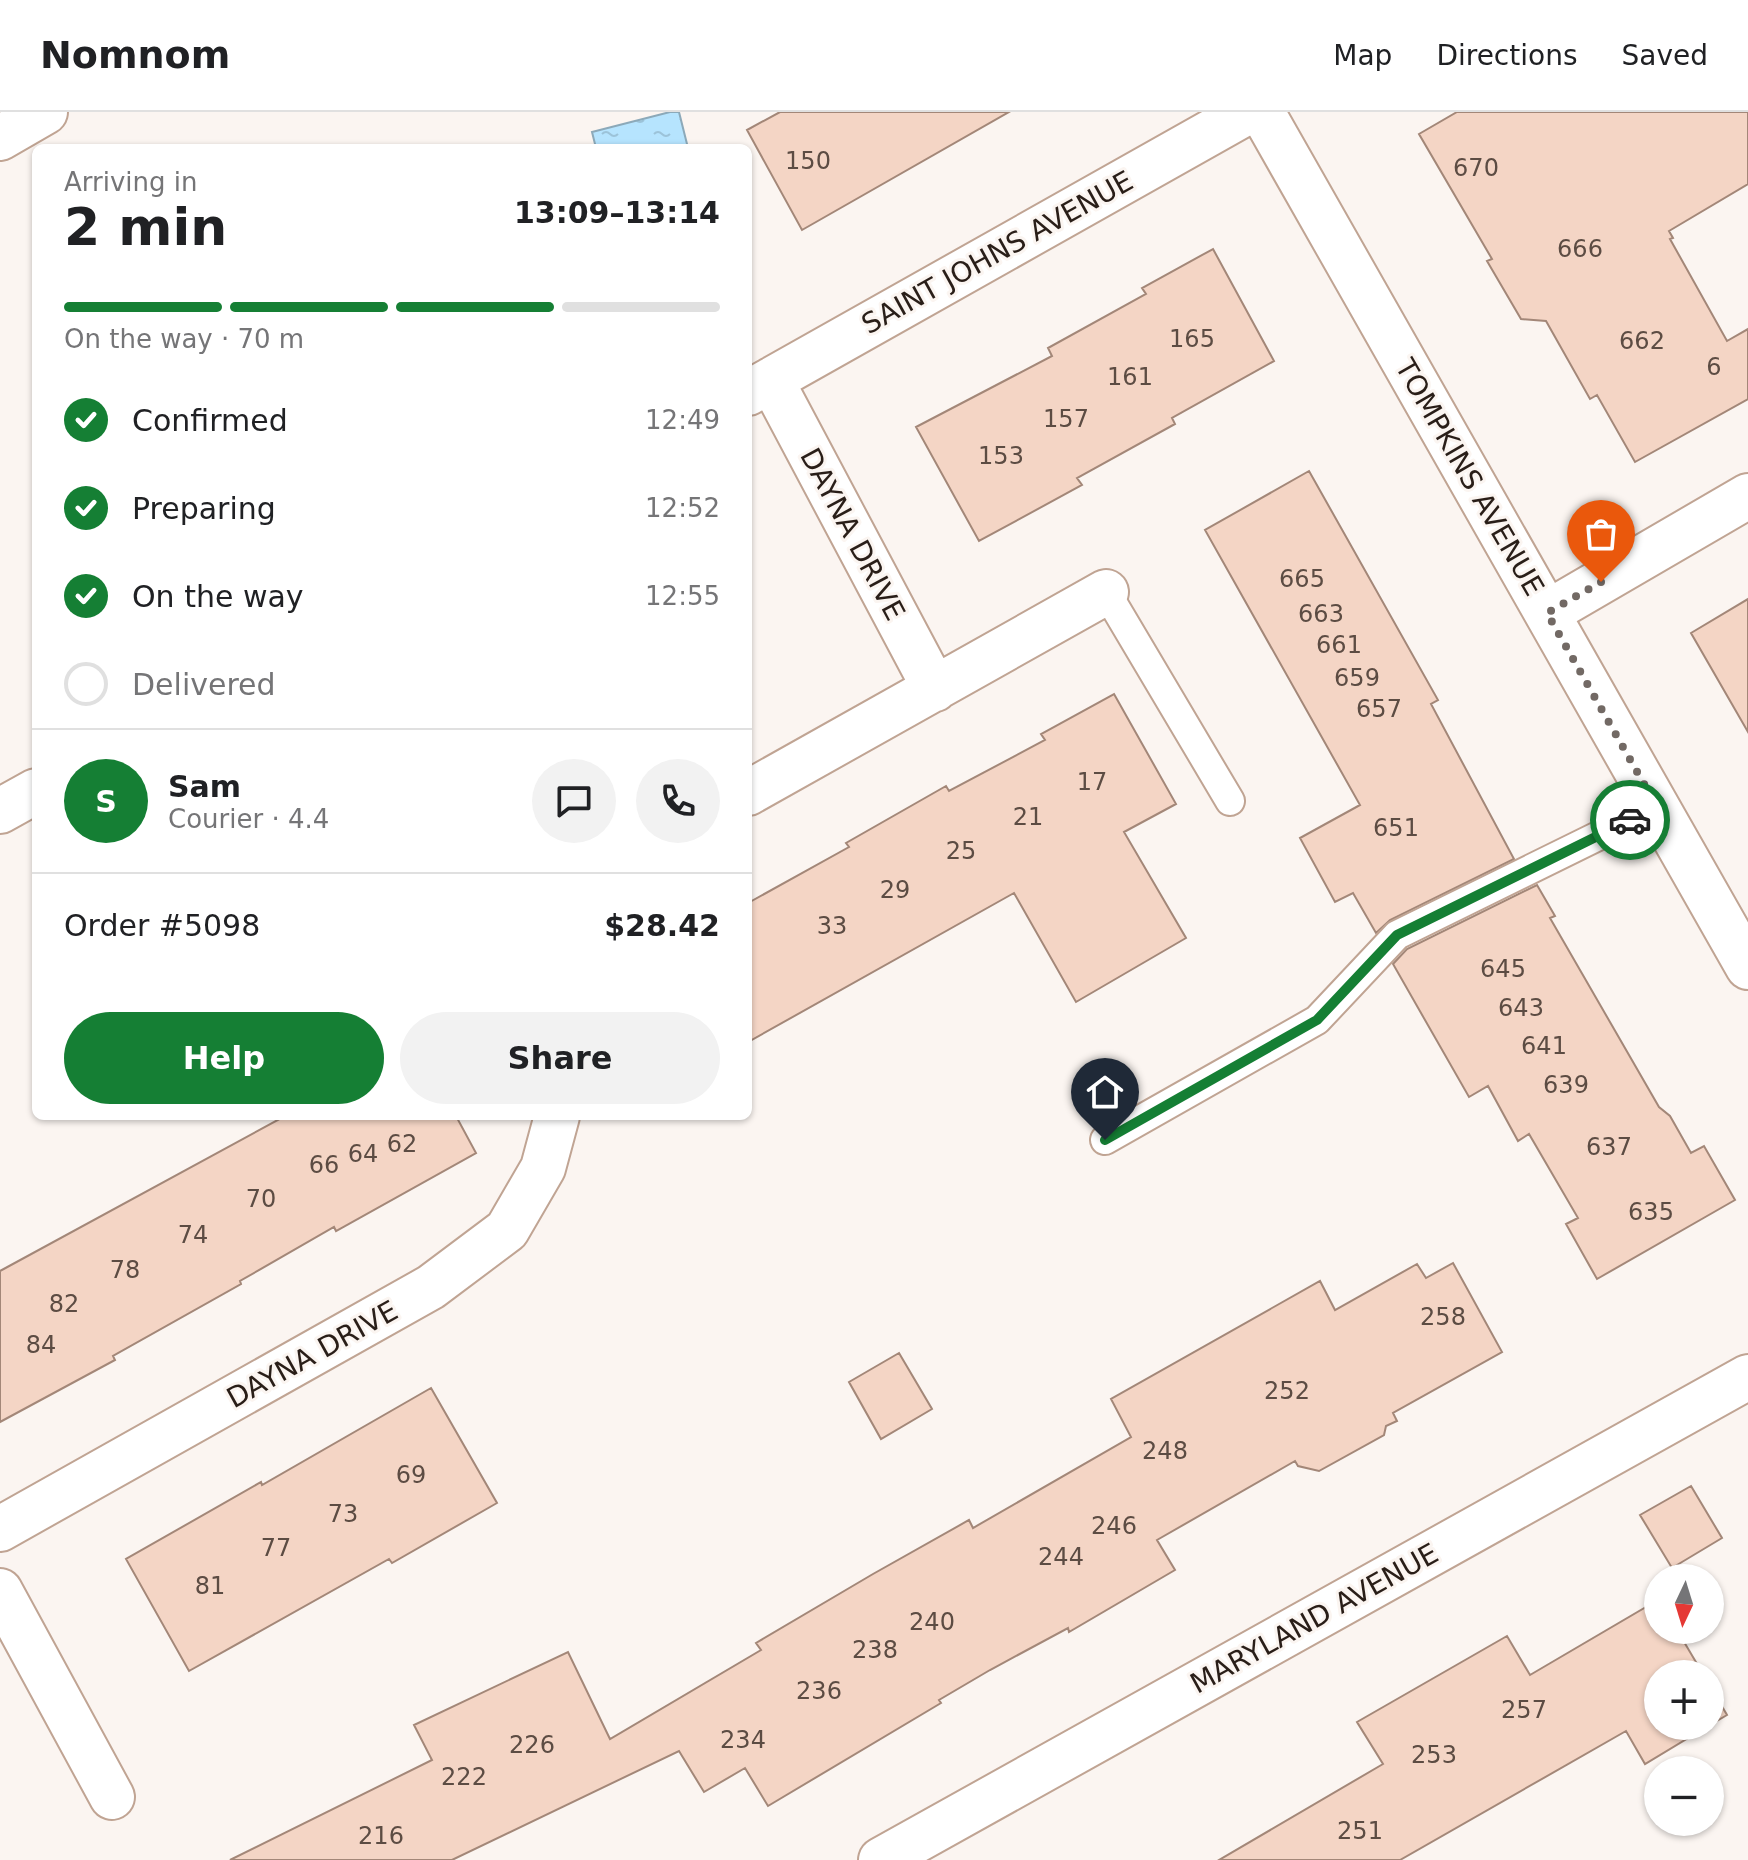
<!DOCTYPE html>
<meta charset="utf-8">
<style>
:root{--surface:#fff;--page:#f2f2f2;--text:#202124;--muted:#757577;--line:#e0e0e0;--accent:#157f34}
body{margin:0;font-family:"DejaVu Sans",sans-serif;background:var(--page);color:var(--text);height:100vh;display:flex;flex-direction:column;font-size:30px;white-space:nowrap}
*{box-sizing:border-box;margin:0}
p{font-size:26px;color:var(--muted)}
.icon{flex:none;width:44px;height:44px;fill:none;stroke:currentColor;stroke-width:2;stroke-linecap:round;stroke-linejoin:round}
.map{position:relative;flex:1;overflow:hidden}
.sheet{position:absolute;left:32px;top:32px;width:720px;height:976px;display:flex;flex-direction:column;background:var(--surface);border-radius:12px;box-shadow:0 2px 6px #0004}
.sheet>*{flex:none}
.needle{width:52px;rotate:184deg}
.controls{position:absolute;left:1644px;top:1452px;display:grid;gap:16px}
.controls a{display:grid;place-items:center;width:80px;height:80px;border-radius:50%;background:var(--surface);box-shadow:0 2px 6px #0004;font-size:40px}
.pin{position:absolute;display:grid;place-items:center;width:68px;height:68px;color:#fff;margin:-82px -34px;border-radius:50% 50% 50% 0;rotate:-45deg;box-shadow:0 0 8px #0007}
.pin .icon{rotate:45deg}
.courier{position:absolute;display:grid;place-items:center;width:80px;height:80px;margin:-40px;border:6px solid #157f34;border-radius:50%;background:#fff;color:#222;box-shadow:0 2px 10px #0007}
.head em{font-style:normal;font-weight:600}
.head div{display:flex;flex-direction:column-reverse}
.head{display:flex;align-items:center;justify-content:space-between;height:136px;padding:0 32px}
h1{font-size:52px;font-weight:600;line-height:60px}
.bar{display:grid;grid-template-columns:repeat(4,1fr);gap:12px 8px;align-content:center;height:96px;padding:0 32px}
.bar i{height:10px;border-radius:6px;background:var(--line)}
.bar .active{background:var(--accent)}
.bar p{grid-column:span 4}
.line{display:flex;align-items:center;gap:20px;padding:0 32px;border-top:2px solid var(--line)}
.line div{flex:1}
.round{display:grid;place-items:center;flex:none;width:84px;height:84px;border-radius:42px;background:var(--page)}
ol{padding:0 32px;list-style:none}
li{display:flex;align-items:center;gap:24px;height:88px}
li p{margin-inline-start:auto}
li .icon{padding:8px;border-radius:50%;background:var(--accent);color:#fff;stroke-width:4}
li:last-child{color:var(--muted)}
li i{width:44px;height:44px;border:4px solid var(--line);border-radius:50%}
.cta{display:flex;gap:16px;margin-top:auto;padding:16px 32px}
.cta a{flex:1;height:92px;border-radius:48px;background:var(--accent);color:#fff;font-size:32px;font-weight:600;line-height:92px;text-align:center}
.cta a+a{background:var(--page);color:var(--text)}
header{display:flex;align-items:center;gap:48px;box-sizing:border-box;height:112px;padding:0 40px;background:var(--surface);border-bottom:2px solid var(--line)}
header strong{font-size:38px}
nav{display:flex;gap:44px;margin-inline-start:auto;font-size:28px}
.map>svg:first-child{display:block}
.water{fill:url(#water-ripples);stroke:#8ca9b9;stroke-width:2}
.building{fill:#f4d5c5;stroke:#a38778;stroke-width:2}
.lines{fill:none;stroke-linecap:round;stroke-linejoin:round}
.service-casing{stroke:#c0a493;stroke-width:32}
.minor-casing{stroke:#c0a493;stroke-width:48}
.service{stroke:#fff;stroke-width:28}
.minor{stroke:#fff;stroke-width:44}
.done{stroke:#726964;stroke-width:8;stroke-dasharray:0 14.4}
.route{stroke:#157f34;stroke-width:10}
.labels{text-anchor:middle;stroke-width:6;stroke-linejoin:round;paint-order:stroke}
.number-label{font-size:24px;fill:#5c4c43}
.street-label{font-size:28px;fill:#291e18;stroke:#fbf5f1}
</style>
<header>
<strong>Nomnom</strong>
<nav><a>Map</a><a>Directions</a><a>Saved</a></nav>
</header>
<div class="map">
<svg width="1748" height="1748" viewBox="0 0 1748 1748">
<defs>
<pattern id="water-ripples" width="26" height="14" patternUnits="userSpaceOnUse" patternTransform="scale(2)"><rect width="26" height="14" fill="#b6e4fe"/><path d="M2 4q2-2 4 0t4 0M15 11q2-2 4 0t4 0" fill="none" stroke="#9cc3d9"/></pattern>
</defs>
<rect width="100%" height="100%" fill="#fbf5f1"/>
<!-- water -->
<path class="water" d="M670 0H679L688 36H596L592 20Z"/>
<!-- building -->
<path class="building" d="M780 0H1009L802 118 747 18Z
M1457 0H1748V72L1669 119 1673 126 1670 127 1727 229 1748 217V287L1635 350 1597 283 1590 287 1546 209 1521 207 1487 149 1492 147 1419 22Z
M1213 137 1274 249 1172 306 1175 312 1077 366 1082 373 979 429 916 315 1052 244 1048 236 1146 182 1142 176Z
M1309 359 1438 588 1431 592 1514 747 1390 808 1376 821 1353 781 1335 790 1300 726 1360 693 1205 418Z
M1748 487V620L1691 521Z
M1114 582 1176 692 1124 720 1186 826 1076 890 1014 781 748 930V791L849 735 846 731 946 674 949 679 1045 628 1041 622Z
M1537 773 1555 804 1550 806 1659 995 1670 1004 1691 1041 1704 1034 1735 1088 1597 1167 1566 1112 1578 1106 1529 1022 1518 1029 1488 974 1469 985 1393 852 1407 837Z
M285 1004H456L476 1041 336 1119 334 1115 240 1169 241 1172 113 1244 115 1248 0 1310V1159Z
M1453 1151 1502 1240 1393 1301 1397 1309 1386 1314 1384 1323 1319 1359 1298 1354 1295 1349 1157 1428 1175 1458 1069 1520 1068 1516 990 1558 939 1588 941 1591 768 1694 745 1656 704 1680 679 1639 452 1748H230L432 1648 414 1613 568 1540 610 1627 761 1538 756 1531 873 1462 969 1408 973 1416 1131 1325 1111 1287 1272 1196 1320 1169 1335 1198 1417 1152 1426 1166Z
M899 1241 932 1297 881 1327 849 1270Z
M431 1276 497 1391 392 1451 389 1447 189 1559 126 1447 261 1370 262 1373Z
M1691 1374 1722 1426 1672 1456 1640 1403Z
M1658 1488V1518H1677L1703 1562H1658V1614H1708L1645 1652 1626 1619 1400 1748H1219L1383 1652 1357 1610 1507 1524 1530 1563Z
M1710 1574 1727 1603 1710 1613Z"/>
<g class="lines">
<!-- service casing -->
<g class="service-casing">
<path id="service" d="M1106 480 1230 689
M1105 1028 1317 908 1397 823 1657 695"/>
</g>
<!-- minor casing -->
<g class="minor-casing">
<path id="minor" d="M1262 0 1748 855
M0 26 45 0
M771 268 935 577
M748 281 1247 0
M1547 501 1748 384
M748 681 1106 480
M0 699 36 679
M0 1417 431 1175 507 1118 543 1056 557 1004
M0 1479 112 1685
M881 1748 1748 1265"/>
</g>
<!-- service -->
<use href="#service" class="service"/>
<!-- minor -->
<use href="#minor" class="minor"/>
</g>
<g class="lines">
<!-- done -->
<path class="done" d="M1601 470 1547 501 1657 695 1630 708"/>
<!-- route -->
<path class="route" d="M1105 1028 1317 908 1397 823 1630 708"/>
</g>
<g class="labels">
<!-- number labels -->
<g class="number-label">
<text x="808" y="57">150</text>
<text x="1476" y="64">670</text>
<text x="1580" y="145">666</text>
<text x="1192" y="235">165</text>
<text x="1642" y="237">662</text>
<text x="1714" y="263">6</text>
<text x="1130" y="273">161</text>
<text x="1066" y="315">157</text>
<text x="1001" y="352">153</text>
<text x="1302" y="475">665</text>
<text x="1321" y="510">663</text>
<text x="1339" y="541">661</text>
<text x="1357" y="574">659</text>
<text x="1379" y="605">657</text>
<text x="1092" y="678">17</text>
<text x="1028" y="713">21</text>
<text x="1396" y="724">651</text>
<text x="961" y="747">25</text>
<text x="895" y="786">29</text>
<text x="832" y="822">33</text>
<text x="1503" y="865">645</text>
<text x="1521" y="904">643</text>
<text x="1544" y="942">641</text>
<text x="1566" y="981">639</text>
<text x="402" y="1040">62</text>
<text x="1609" y="1043">637</text>
<text x="363" y="1050">64</text>
<text x="324" y="1061">66</text>
<text x="261" y="1095">70</text>
<text x="1651" y="1108">635</text>
<text x="193" y="1131">74</text>
<text x="125" y="1166">78</text>
<text x="64" y="1200">82</text>
<text x="1443" y="1213">258</text>
<text x="41" y="1241">84</text>
<text x="1287" y="1287">252</text>
<text x="1165" y="1347">248</text>
<text x="411" y="1371">69</text>
<text x="343" y="1410">73</text>
<text x="1114" y="1422">246</text>
<text x="276" y="1444">77</text>
<text x="1061" y="1453">244</text>
<text x="210" y="1482">81</text>
<text x="932" y="1518">240</text>
<text x="875" y="1546">238</text>
<text x="819" y="1587">236</text>
<text x="1524" y="1606">257</text>
<text x="743" y="1636">234</text>
<text x="532" y="1641">226</text>
<text x="1434" y="1651">253</text>
<text x="464" y="1673">222</text>
<text x="1360" y="1727">251</text>
<text x="381" y="1732">216</text>
</g>
<!-- street labels -->
<g class="street-label">
<text transform="translate(997 140) rotate(-29)" y="10">SAINT JOHNS AVENUE</text>
<text transform="translate(1470 365) rotate(60)" y="10">TOMPKINS AVENUE</text>
<text transform="translate(853 422) rotate(62)" y="10">DAYNA DRIVE</text>
<text transform="translate(312 1242) rotate(-29)" y="10">DAYNA DRIVE</text>
<text transform="translate(1314 1506) rotate(-29)" y="10">MARYLAND AVENUE</text>
</g>
</g>
</svg>
<div class="controls">
<a><svg class="needle" viewBox="-14 -14 28 28"><path d="M0-13l5 13h-10z" fill="#e53935"/><path d="M0 13l5-13h-10z" fill="#757577"/></svg></a>
<a>+</a>
<a>−</a>
</div>
<div class="pin" style="left:1601px;top:470px;background:#ea580c"><svg class="icon" aria-label="bag" viewBox="0 0 24 24"><path d="M5 8h14l-1 12H6zM9 8a3 3 0 0 1 6 0"/></svg></div>
<div class="pin" style="left:1105px;top:1028px;background:#1f2937"><svg class="icon" aria-label="home" viewBox="0 0 24 24"><path d="M3 11l9-7 9 7M6 9v11h12V9"/></svg></div>
<div class="courier" style="left:1630px;top:708px"><svg class="icon" aria-label="car" viewBox="0 0 24 24"><path d="M5 17H2v-5l4-1 3-4h7l3 4 3 1v5h-3M9 17h6M6 11h13"/><circle cx="7" cy="17" r="2"/><circle cx="17" cy="17" r="2"/></svg></div>
<section class="sheet">
<div class="head"><div><h1>2 min</h1><p>Arriving in</p></div><em>13:09–13:14</em></div>
<div class="bar"><i class="active"></i><i class="active"></i><i class="active"></i><i></i><p>On the way · 70 m</p></div>
<ol>
<li><svg class="icon" aria-label="check" viewBox="0 0 24 24"><path d="M5 12l5 5 9-10"/></svg>Confirmed<p>12:49</p></li>
<li><svg class="icon" aria-label="check" viewBox="0 0 24 24"><path d="M5 12l5 5 9-10"/></svg>Preparing<p>12:52</p></li>
<li><svg class="icon" aria-label="check" viewBox="0 0 24 24"><path d="M5 12l5 5 9-10"/></svg>On the way<p>12:55</p></li>
<li><i></i>Delivered</li>
</ol>
<div class="line" style="height:144px"><b class="round" style="background:var(--accent);color:#fff">S</b><div><b>Sam</b><p>Courier · 4.4</p></div><a class="round"><svg class="icon" aria-label="chat" viewBox="0 0 24 24"><path d="M4 5h16v11H9l-5 4z"/></svg></a><a class="round"><svg class="icon" aria-label="phone" viewBox="0 0 24 24"><path d="M5 4h4l2 5-3 2q2 4 5 5l2-3 5 2v4C11 20 4 13 5 4z"/></svg></a></div>
<div class="line" style="height:104px"><div>Order #5098</div><b>$28.42</b></div>
<div class="cta"><a>Help</a><a>Share</a></div>
</section>
</div>
